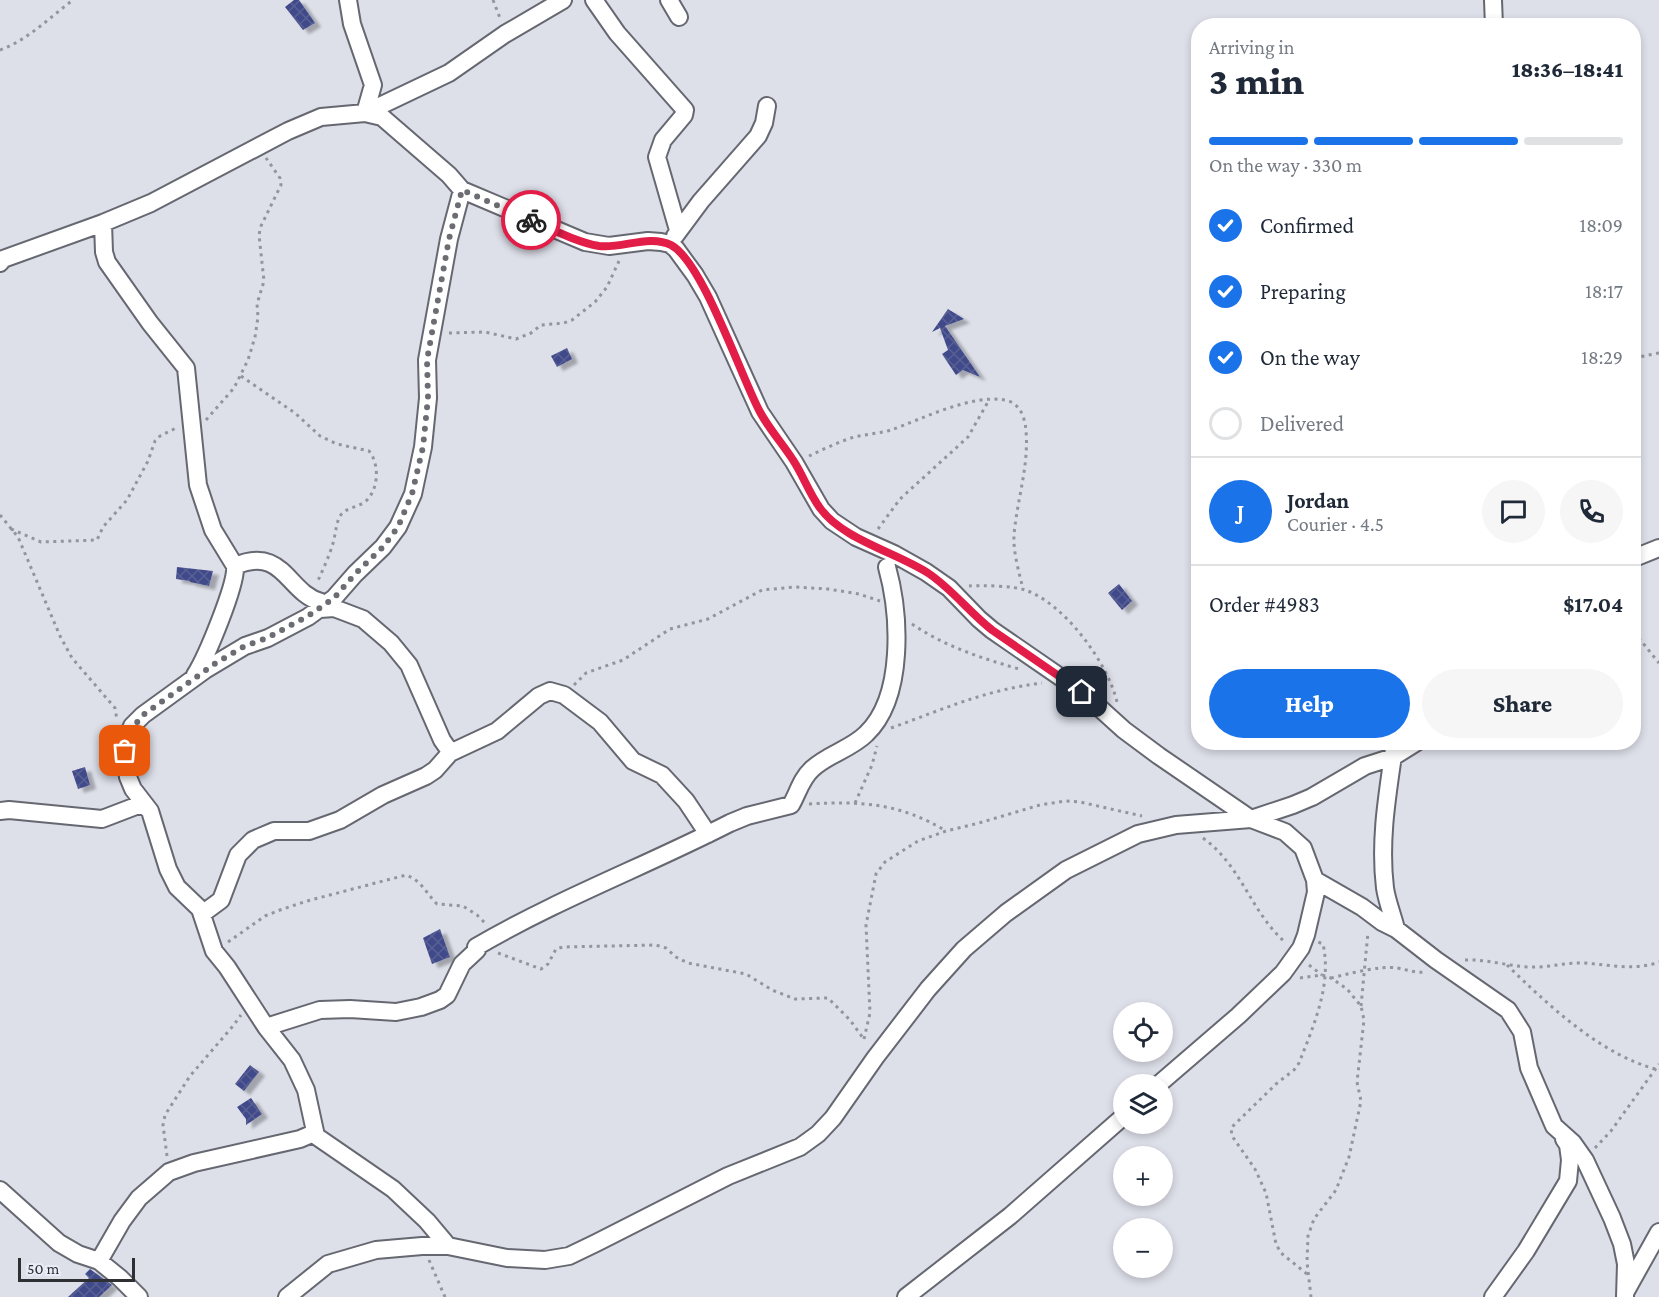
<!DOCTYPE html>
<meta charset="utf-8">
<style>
:root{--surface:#fff;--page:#f6f6f7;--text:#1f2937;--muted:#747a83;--line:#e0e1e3;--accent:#1a73e8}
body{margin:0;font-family:"Crimson Pro",serif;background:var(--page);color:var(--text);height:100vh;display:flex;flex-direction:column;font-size:22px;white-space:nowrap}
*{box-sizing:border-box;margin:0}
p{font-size:20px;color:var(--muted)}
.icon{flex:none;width:33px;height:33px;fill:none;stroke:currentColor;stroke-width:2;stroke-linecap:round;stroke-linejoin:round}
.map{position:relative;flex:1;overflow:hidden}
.drawer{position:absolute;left:1191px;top:18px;width:450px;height:732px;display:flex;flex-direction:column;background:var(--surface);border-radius:24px;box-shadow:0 3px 9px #0003}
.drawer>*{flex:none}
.fabs{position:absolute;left:1113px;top:1002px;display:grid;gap:12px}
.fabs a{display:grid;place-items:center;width:60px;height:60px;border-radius:50%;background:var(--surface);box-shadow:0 3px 9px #0003;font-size:30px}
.scale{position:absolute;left:18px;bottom:15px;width:117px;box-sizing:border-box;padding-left:6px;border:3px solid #2f3034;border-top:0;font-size:16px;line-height:21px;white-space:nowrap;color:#2f3034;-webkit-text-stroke:4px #eaecf7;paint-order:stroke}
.pin{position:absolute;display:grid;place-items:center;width:51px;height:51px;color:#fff;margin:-26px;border-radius:12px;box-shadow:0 3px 9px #0006}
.courier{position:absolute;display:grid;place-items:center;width:60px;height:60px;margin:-30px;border:4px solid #e11d48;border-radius:50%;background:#fff;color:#222;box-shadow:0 2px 8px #0007}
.overview em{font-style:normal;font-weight:800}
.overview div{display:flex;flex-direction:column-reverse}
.overview{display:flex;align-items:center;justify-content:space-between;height:102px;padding:0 18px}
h1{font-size:39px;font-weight:800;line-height:45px}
.bar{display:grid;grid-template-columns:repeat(4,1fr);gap:9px 6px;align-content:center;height:72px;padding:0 18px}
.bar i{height:8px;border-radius:4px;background:var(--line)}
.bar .on{background:var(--accent)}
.bar p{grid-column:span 4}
.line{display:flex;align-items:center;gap:15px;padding:0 18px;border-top:2px solid var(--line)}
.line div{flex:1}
.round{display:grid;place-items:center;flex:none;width:63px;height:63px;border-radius:32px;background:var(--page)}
ol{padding:0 18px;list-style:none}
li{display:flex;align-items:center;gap:18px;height:66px}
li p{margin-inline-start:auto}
li .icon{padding:6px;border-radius:50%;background:var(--accent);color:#fff;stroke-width:4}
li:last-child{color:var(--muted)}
li i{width:33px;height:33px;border:3px solid var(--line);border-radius:50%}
.action{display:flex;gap:12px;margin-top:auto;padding:12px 18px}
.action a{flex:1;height:69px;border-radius:36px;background:var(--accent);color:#fff;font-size:24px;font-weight:800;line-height:69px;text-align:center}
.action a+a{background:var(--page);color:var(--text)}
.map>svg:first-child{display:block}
.building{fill:url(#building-cross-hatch);filter:url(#shadow)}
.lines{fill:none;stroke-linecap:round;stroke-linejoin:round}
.minor-casing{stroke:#666871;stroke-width:20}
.path{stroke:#93959c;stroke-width:3;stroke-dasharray:3 4.5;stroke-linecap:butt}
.minor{stroke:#fff;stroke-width:16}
.done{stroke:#6c6d73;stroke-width:6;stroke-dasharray:0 10.8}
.route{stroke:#e11d48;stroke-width:8}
</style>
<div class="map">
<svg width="1659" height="1297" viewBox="0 0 1659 1297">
<defs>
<pattern id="building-cross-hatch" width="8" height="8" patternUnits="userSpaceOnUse" patternTransform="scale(1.5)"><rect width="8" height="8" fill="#3f4889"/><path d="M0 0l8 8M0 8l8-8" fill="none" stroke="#596094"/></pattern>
<filter id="shadow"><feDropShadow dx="6" dy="4" stdDeviation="1.5" flood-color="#0004"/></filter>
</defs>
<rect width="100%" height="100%" fill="#dddfe9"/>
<!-- building -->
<path class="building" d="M294 0H299L315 23 303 30 285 7Z
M948 309 964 319 945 326 980 377 963 370 956 375 942 354 948 350 940 328 932 332Z
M567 348 572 359 557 367 551 356Z
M177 567 213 571 209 586 190 582V581L176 579Z
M1119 584 1132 601 1122 610 1108 593Z
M85 767 90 785 78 789 72 771Z
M440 929 450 957 432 964 423 938Z
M250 1065 259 1072 244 1091 235 1084Z
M251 1098 262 1114 246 1125V1119L237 1107Z
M90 1269 112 1285 99 1297H68L89 1278 85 1274Z"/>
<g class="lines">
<!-- minor casing -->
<g class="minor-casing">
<path id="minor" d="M348 0 352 24 373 85 365 113 382 117 449 175 462 190 585 242 609 246 648 241 661 242 670 244 676 249 695 275 708 297 760 412 794 462 821 509 832 521 856 537 894 554 926 572 949 588 979 619 992 630 1082 692 1124 730 1159 756 1251 819 1285 832 1303 848 1315 880 1362 907 1382 922 1396 929 1436 960 1508 1010 1522 1032 1529 1068 1554 1126 1573 1143 1585 1160 1612 1218 1622 1244 1626 1264 1625 1297
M594 0 617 33 685 110 684 115 663 140 657 157 678 230
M669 0 679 17
M1493 0 1494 26
M103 223 104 252 107 262 150 323 186 368 198 485 213 530 235 566C237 584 206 658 195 675
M675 236 701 201 758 136 764 123 767 106
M0 263 3 259 103 223 151 203 288 131 321 117 365 113 449 73 505 34 563 0
M1634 558 1659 548
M235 566C284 545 287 593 321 602L320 609 334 608 363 619 391 643 409 665 442 740 449 750 448 754
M1395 742C1388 791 1379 839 1385 888 1387 902 1393 916 1396 929
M0 811 9 810 102 819 136 806H145L150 811
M202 914 221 900 238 855 253 840 274 831H309L340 820 383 795 426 776 435 770 450 753 497 731 539 696 550 691 564 695 600 722 633 761 662 775 686 801 708 834
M266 1027 320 1010 350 1009 396 1012 421 1007 440 1000 447 995 462 964 477 950 476 947C558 899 646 866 730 823L747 816 791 805C798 793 801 779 812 769 828 754 851 749 866 734 905 697 900 614 887 567
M1159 1084 1238 1016 1283 973 1301 948 1306 935 1316 892 1315 880
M0 1190 59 1243 78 1254 99 1261 120 1278 139 1297
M448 1246 427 1221 393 1189 316 1136 306 1090 292 1060 266 1027 227 967 214 951 200 909 177 887 168 869 150 811 133 789 128 777 126 761 127 738 132 726 143 715 205 670 245 646 268 638 308 617 334 598 355 574 383 547 398 527 413 494 423 447 428 398 427 360 449 239 462 190
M99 1261 122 1221 139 1198 169 1172 194 1163 300 1139 314 1133
M1626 1291 1659 1232
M287 1297 328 1264 376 1250 422 1246H448L507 1258 545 1260 569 1256 596 1243 728 1176 800 1147 818 1134 833 1118 875 1058 928 989 964 949 1006 913 1066 870 1138 834 1176 825 1251 819 1293 805 1312 797 1365 766 1393 757 1417 742
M906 1297 1010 1216 1124 1116
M1493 1297 1526 1251 1568 1181 1570 1160 1568 1145 1564 1139"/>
</g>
<!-- path -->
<path class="path" d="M493 0 500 18
M0 50C28 40 50 17 73 0
M449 333 485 332 516 339 531 333 541 325 564 323 572 320 595 302 607 287 619 261
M1634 358 1659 353
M241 376 295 413 320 436 337 444 369 451C379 463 379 486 368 499 360 508 347 506 340 516 336 524 336 531 334 539 331 553 323 569 317 583
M206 420 234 388 248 360 255 337 258 317 257 304 264 281 259 235 261 226 281 185 280 178 266 158
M809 456C822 450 836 443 851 438 864 434 878 434 891 430 922 419 971 394 1005 400 1020 403 1025 417 1026 431 1029 466 1017 500 1014 535 1013 552 1019 572 1023 589
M0 515 18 537 60 636 72 658 115 708 117 720
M11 529 41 542 97 540 103 527 127 500 148 461 155 441 160 436 176 428
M878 529 900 499 968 437 989 400
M969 586C981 585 1014 586 1025 590 1064 603 1108 663 1117 702
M912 624C944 646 981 658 1019 669
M1634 632 1659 663
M574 685 586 673 623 660 670 629 708 619 762 590 795 587 828 589 859 594 880 601
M891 728C944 709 985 690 1042 683
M855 803 872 765 877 746
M809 804C861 801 900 803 946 831
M1203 838C1242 866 1251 913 1286 943
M228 942 265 916 280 910 307 901 406 875C421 880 426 893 437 904L463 906 477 915 487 925
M498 953 541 969 548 964 556 949 563 947 656 945 666 948 676 957 688 963 746 974 772 990 795 999 828 998 850 1020 863 1038
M1465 960C1487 959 1507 966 1529 967 1548 968 1566 962 1585 963 1610 965 1635 971 1659 962
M1309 965 1322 975
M1507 965C1548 1005 1602 1056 1659 1070
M1300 978 1322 975 1331 978 1347 989 1361 1006 1364 1020 1357 1082 1361 1101 1349 1157 1336 1190 1314 1219 1308 1236 1307 1262 1311 1297
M1331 978C1348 974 1381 965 1397 968 1408 970 1415 973 1426 972
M1361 1006 1368 932
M864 1039 870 1013 866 925 876 874 885 862 918 841 946 831 979 823 1040 805 1065 801 1080 802 1142 816
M1595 1148 1611 1131 1659 1064
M167 1156 163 1125 165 1115 190 1076 233 1026 241 1015
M429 1260 445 1297
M1307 1274 1281 1253 1276 1244 1266 1193 1255 1169 1232 1136 1231 1128 1276 1084 1294 1070 1299 1063C1314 1025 1332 984 1323 944L1318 942"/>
<!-- minor -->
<use href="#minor" class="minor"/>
</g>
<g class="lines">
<!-- done -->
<path class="done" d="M125 751 129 732 143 715 216 663 245 646 267 638 308 616 334 598 355 574 383 547 398 527 412 494 423 447 428 398 427 360 449 239 462 190 531 220"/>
<!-- route -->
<path class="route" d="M531 220C552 229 576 242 599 246 622 249 649 234 671 245 703 262 741 377 760 412 769 429 783 444 793 460 803 475 809 493 820 508 842 539 895 552 928 573 952 589 969 612 992 630L1082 692"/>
</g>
</svg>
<div class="fabs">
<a><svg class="icon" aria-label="locate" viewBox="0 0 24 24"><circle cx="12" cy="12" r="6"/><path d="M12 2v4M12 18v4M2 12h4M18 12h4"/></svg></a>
<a><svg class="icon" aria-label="layers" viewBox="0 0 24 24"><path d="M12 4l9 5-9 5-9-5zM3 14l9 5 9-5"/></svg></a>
<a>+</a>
<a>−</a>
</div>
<div class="scale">50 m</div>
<div class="pin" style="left:125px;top:751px;background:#ea580c"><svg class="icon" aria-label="bag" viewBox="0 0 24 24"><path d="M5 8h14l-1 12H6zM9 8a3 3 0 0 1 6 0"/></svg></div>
<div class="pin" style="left:1082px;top:692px;background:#1f2937"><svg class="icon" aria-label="home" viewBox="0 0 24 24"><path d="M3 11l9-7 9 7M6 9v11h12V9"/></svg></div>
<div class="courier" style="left:531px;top:220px"><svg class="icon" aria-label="bike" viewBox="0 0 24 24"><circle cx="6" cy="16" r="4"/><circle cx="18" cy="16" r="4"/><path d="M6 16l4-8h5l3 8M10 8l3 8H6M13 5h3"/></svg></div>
<section class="drawer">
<div class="overview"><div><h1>3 min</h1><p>Arriving in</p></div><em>18:36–18:41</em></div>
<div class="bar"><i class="on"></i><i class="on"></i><i class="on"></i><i></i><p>On the way · 330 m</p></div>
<ol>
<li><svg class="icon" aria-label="check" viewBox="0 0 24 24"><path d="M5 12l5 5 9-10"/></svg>Confirmed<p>18:09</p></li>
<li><svg class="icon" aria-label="check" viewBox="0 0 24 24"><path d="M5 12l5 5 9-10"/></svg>Preparing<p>18:17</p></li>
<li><svg class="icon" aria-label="check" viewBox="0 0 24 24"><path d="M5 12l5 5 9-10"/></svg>On the way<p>18:29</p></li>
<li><i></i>Delivered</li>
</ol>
<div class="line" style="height:108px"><b class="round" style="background:var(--accent);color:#fff">J</b><div><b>Jordan</b><p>Courier · 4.5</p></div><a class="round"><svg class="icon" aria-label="chat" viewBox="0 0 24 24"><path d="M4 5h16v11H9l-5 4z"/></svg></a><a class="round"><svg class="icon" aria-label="phone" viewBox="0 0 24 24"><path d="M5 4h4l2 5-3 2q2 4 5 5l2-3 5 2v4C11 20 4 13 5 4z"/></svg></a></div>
<div class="line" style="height:78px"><div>Order #4983</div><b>$17.04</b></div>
<div class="action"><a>Help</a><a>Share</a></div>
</section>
</div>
